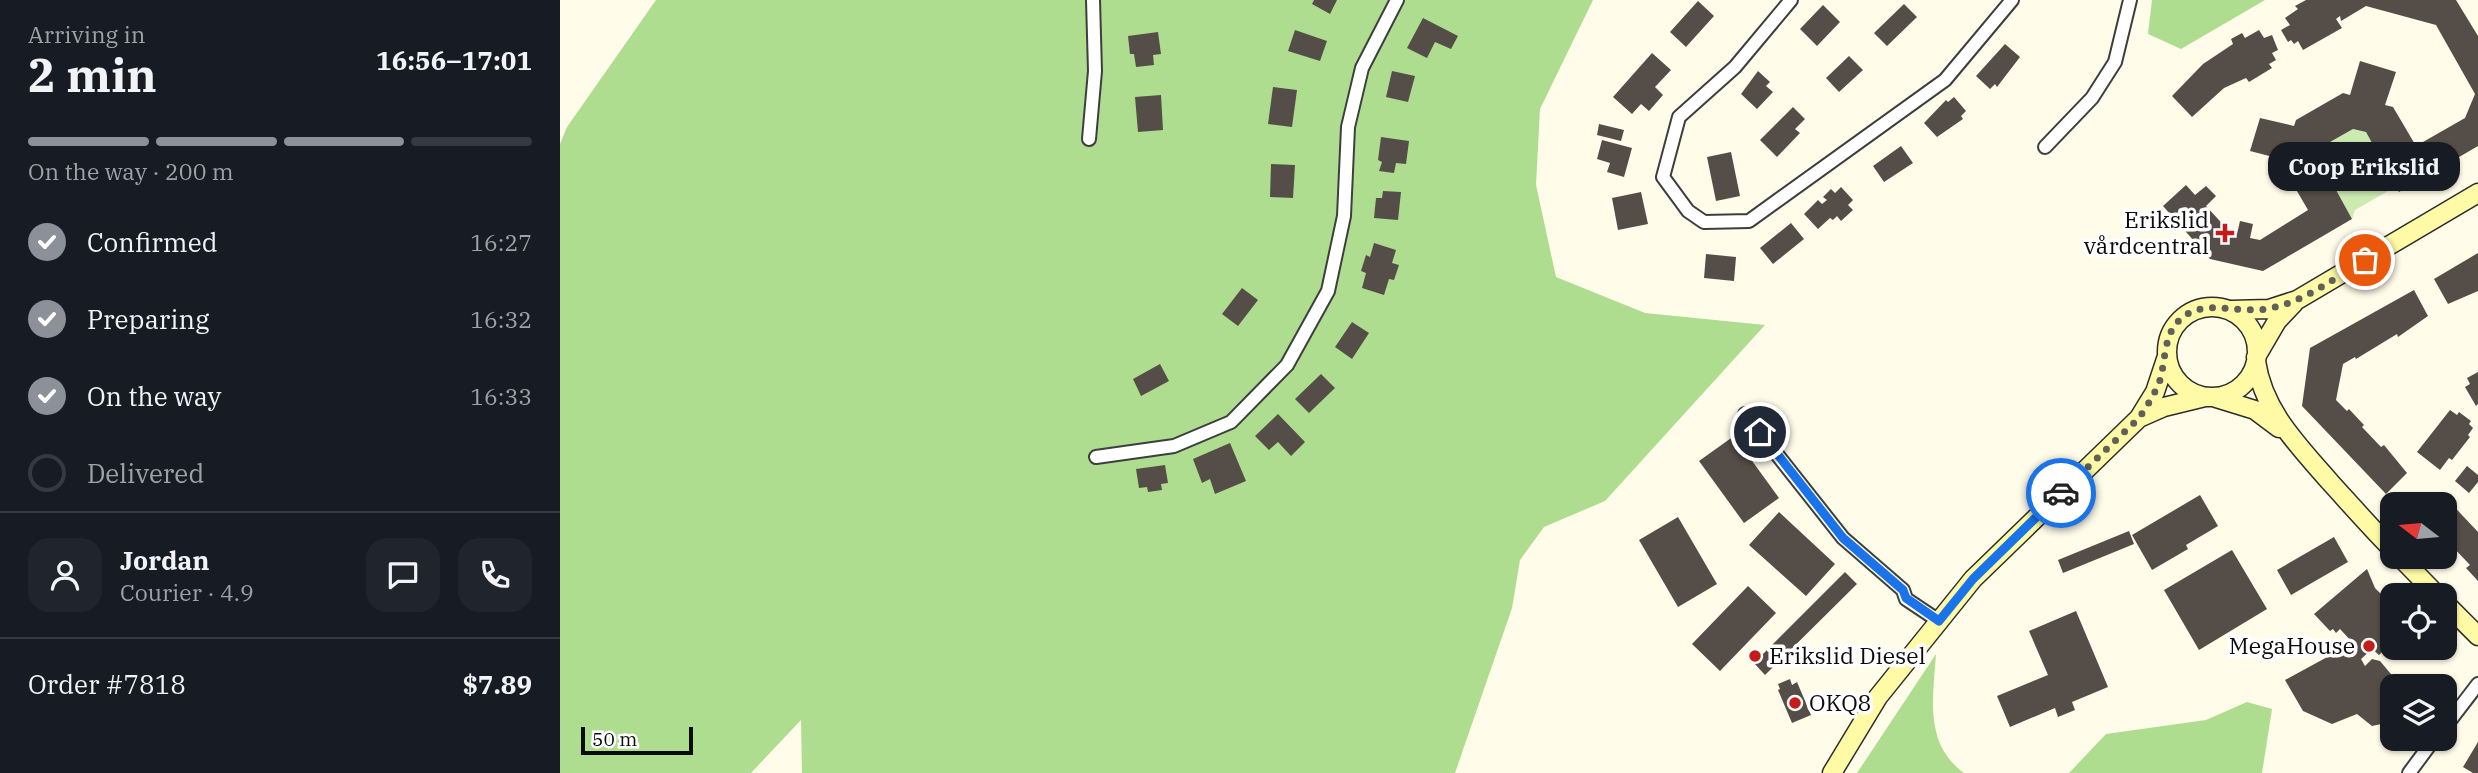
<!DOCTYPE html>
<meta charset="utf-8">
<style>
:root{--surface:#171b24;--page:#20242c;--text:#f1f3f6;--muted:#9ea1a6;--line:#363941;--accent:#8c9099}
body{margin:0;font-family:"IBM Plex Serif",serif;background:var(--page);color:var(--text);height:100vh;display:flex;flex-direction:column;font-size:26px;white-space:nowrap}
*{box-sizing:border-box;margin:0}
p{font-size:23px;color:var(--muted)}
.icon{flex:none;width:38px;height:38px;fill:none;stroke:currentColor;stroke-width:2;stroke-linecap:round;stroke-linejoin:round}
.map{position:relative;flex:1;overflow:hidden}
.drawer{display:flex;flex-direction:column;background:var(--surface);width:560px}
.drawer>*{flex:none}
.needle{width:46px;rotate:286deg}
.fabs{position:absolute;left:1820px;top:492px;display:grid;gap:14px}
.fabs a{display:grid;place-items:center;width:77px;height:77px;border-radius:14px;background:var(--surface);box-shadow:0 2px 5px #0004;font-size:35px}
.scale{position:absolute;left:21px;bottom:18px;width:112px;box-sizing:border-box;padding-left:7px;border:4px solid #0b0b0b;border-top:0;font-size:19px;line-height:24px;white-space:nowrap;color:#0b0b0b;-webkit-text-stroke:5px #fff;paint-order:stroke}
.pin{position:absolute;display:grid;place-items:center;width:60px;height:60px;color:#fff;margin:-30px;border:4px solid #fff;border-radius:50%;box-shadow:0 2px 7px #0007}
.courier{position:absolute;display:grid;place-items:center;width:70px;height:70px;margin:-35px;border:5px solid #1a73e8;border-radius:50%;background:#fff;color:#222;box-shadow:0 2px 9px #0007}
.bubble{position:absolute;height:49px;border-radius:21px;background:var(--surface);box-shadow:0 2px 5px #0004;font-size:23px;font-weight:700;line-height:49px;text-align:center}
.overview em{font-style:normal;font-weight:700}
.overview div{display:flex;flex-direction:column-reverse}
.overview{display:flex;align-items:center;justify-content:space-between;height:119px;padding:0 28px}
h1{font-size:46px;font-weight:700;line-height:52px}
.bar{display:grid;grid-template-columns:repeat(4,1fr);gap:10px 7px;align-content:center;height:84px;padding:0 28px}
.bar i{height:9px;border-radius:5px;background:var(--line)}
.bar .on{background:var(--accent)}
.bar p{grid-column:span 4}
.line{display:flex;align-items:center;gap:18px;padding:0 28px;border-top:2px solid var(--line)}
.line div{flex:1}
.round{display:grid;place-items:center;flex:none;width:74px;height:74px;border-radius:21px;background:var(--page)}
ol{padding:0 28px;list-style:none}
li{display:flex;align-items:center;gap:21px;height:77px}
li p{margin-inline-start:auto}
li .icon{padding:7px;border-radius:50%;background:var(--accent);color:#fff;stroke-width:4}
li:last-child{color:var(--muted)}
li i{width:38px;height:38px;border:4px solid var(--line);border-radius:50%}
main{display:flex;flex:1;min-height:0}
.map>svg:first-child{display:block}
.green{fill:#ccebb1}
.forest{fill:#aedd8f}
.building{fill:#554d47}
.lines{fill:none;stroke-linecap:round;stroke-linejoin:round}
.minor-casing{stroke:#3e3e3e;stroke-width:16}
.secondary-casing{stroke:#2d2d2d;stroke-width:21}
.minor{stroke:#fff;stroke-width:12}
.secondary{stroke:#fffaa5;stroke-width:18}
.done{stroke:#605f59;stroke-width:7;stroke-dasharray:0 12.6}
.route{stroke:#1a73e8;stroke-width:9}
.poi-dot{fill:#c31c1b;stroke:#fff;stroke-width:2.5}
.labels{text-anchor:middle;stroke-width:7;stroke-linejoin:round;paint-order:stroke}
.poi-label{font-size:23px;fill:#0b0b0b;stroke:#fff;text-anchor:end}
</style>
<main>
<section class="drawer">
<div class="overview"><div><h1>2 min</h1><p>Arriving in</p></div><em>16:56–17:01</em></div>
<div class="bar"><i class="on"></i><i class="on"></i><i class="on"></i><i></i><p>On the way · 200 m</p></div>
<ol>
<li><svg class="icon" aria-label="check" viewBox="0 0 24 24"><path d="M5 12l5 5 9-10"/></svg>Confirmed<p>16:27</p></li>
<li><svg class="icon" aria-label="check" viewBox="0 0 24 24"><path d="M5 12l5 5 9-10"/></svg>Preparing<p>16:32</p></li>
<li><svg class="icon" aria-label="check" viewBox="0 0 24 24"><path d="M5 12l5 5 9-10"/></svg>On the way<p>16:33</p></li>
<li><i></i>Delivered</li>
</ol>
<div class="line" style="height:126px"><a class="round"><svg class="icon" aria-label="person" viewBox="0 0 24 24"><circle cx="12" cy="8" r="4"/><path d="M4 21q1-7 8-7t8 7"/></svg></a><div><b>Jordan</b><p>Courier · 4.9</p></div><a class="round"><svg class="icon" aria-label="chat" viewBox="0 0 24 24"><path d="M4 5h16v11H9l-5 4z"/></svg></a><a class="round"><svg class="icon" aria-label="phone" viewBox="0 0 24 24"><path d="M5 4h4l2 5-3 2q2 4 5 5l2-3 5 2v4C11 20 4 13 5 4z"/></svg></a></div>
<div class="line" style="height:91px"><div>Order #7818</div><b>$7.89</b></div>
</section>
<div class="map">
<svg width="1918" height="773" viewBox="0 0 1918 773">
<rect width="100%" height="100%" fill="#fffcea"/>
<!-- green -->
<path class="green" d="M1793 129 1806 132 1838 188 1835 187 1795 210 1792 219 1759 159 1763 146Z"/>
<!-- forest -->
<path class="forest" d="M96 0H1033L980 109 976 185 996 277 1085 313 1205 325 1045 501 984 527 960 560 952 608 895 773H242L241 720 191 773H0V144L7 127Z
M1592 0H1705L1621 49 1588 34Z
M1376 654C1373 698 1364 744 1404 773H1297Z
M1687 702 1712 709 1702 773H1509L1546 734 1646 720Z"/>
<!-- building -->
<path class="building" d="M754 0H777L770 14 752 4Z
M1746 0H1896L1918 36V146L1839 192 1806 132 1793 129 1763 146 1759 159 1792 219 1703 271 1650 259 1603 206 1626 185 1635 195 1646 186 1656 196 1646 206 1670 232 1677 234 1680 221 1693 224 1690 238 1700 240 1748 210 1723 167 1725 160 1690 151 1700 118 1734 126 1736 120 1783 93 1790 95 1800 61 1836 72 1825 105 1833 107 1856 146 1905 118 1915 94 1876 25 1806 6 1781 21 1780 16 1776 19 1782 28 1743 50 1738 41 1734 44 1731 40 1728 42 1721 30 1730 25 1725 18 1738 9 1735 6Z
M1138 1 1154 16 1126 47 1110 32Z
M1344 4 1357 17 1327 46 1314 33Z
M1263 5 1280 22 1257 46 1240 29Z
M863 18 898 36 891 49 875 42 867 58 847 48Z
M735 30 767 41 760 61 728 51Z
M1699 30 1704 38 1712 35 1718 50 1712 53 1716 60 1709 64 1712 68 1689 82 1686 78 1664 88 1632 117 1612 96 1643 64 1673 44 1671 39 1682 33 1685 38Z
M598 32 601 54 593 55 594 65 576 67 574 54H570L568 36Z
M1445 44 1460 57 1437 87 1435 84 1430 89 1416 76Z
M1092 53 1111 70 1095 87 1103 95 1089 111 1081 104 1072 114 1053 97Z
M1289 56 1303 70 1279 92 1266 78Z
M832 71 855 76 848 102 826 97Z
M1198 71 1210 82 1206 86 1213 92 1197 109 1181 94Z
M713 87 737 90 732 127 708 124Z
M601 95 603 130 578 132 575 97Z
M1394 97 1406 111 1401 116 1403 119 1377 137 1364 123 1386 100 1388 102Z
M1233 107 1245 119 1235 129 1240 133 1217 157 1200 140Z
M1039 124 1064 130 1061 141 1037 135Z
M821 137 849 141 846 164 836 163 834 173 819 171 822 162 818 160Z
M1042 140 1072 148 1064 177 1047 172 1050 163 1037 159Z
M1341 146 1353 163 1324 182 1313 166Z
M1171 152 1180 196 1156 201 1147 157Z
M711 164 735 165 733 198 710 197Z
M1281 187 1293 200 1288 205 1293 210 1281 221 1277 216 1273 220 1270 218 1258 229 1244 214 1258 200 1262 204 1267 200 1263 197 1271 189 1275 193Z
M823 191 841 192 838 220 814 218 816 198H822Z
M1081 192 1088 224 1058 230 1052 198Z
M1231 223 1244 239 1213 264 1200 248Z
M814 243 836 250 832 263 839 265 834 280 829 279 824 295 802 288 806 273 801 271 806 255 810 257Z
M1918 253V291L1888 304 1874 279Z
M1146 254 1176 257 1174 281 1144 278Z
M682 288 698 300 678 326 662 314Z
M1854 290 1868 316 1838 337 1837 334 1796 359 1795 357 1783 364 1776 400 1787 411 1789 409 1804 425 1802 427 1821 447 1824 445 1847 473 1826 494 1742 406 1750 348Z
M792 322 809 333 792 359 775 347Z
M600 364 609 381 581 396 573 379Z
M1918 372V404L1916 406 1905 387 1910 384 1907 378Z
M761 374 775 388 749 413 735 399Z
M1890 410 1897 415 1899 412 1911 421 1909 424 1913 428 1908 435 1910 437 1892 460 1889 458 1880 470 1857 452Z
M718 414 745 442 731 456 718 442 709 450 695 436Z
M1174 436 1219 498 1184 523 1139 461Z
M670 443 686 481 655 494 650 479 642 483 633 459Z
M605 465 608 483 601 484 602 490 588 492 587 487 579 488 576 469Z
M1907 466 1918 475V482L1909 493 1895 481Z
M1640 495 1658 526 1626 545 1628 549 1592 570 1572 535Z
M1885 497 1918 532V581L1906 568 1910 565 1890 544 1886 547 1885 546V504H1877Z
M1219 512 1275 564 1246 596 1189 545Z
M1118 517 1157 584 1118 607 1079 540Z
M1569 531 1574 544 1503 573 1498 560Z
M1774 537 1788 562 1731 595 1717 570Z
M1672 550 1707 609 1639 650 1604 590Z
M1807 569 1815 588 1830 603 1832 602V643L1819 655 1812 649 1801 659 1805 666 1812 659 1820 661 1841 686H1832V715L1826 723 1812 726 1797 714 1772 724 1743 711 1725 680 1793 643 1780 629 1776 633 1773 629 1770 631 1754 614Z
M1285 572 1297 584 1205 675 1194 663Z
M1188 586 1216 613 1160 671 1132 644Z
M1516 611 1548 687 1512 702 1515 710 1498 717 1495 708 1450 727 1437 696 1488 675 1469 631Z
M1230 679 1232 685 1237 682 1251 715 1232 723 1218 690 1220 689 1218 684Z
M1918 742V773H1913L1903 767Z"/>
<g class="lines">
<!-- minor casing -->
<g class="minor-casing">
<path id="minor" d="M1231 0 1175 67 1119 117 1103 177 1128 211 1144 222 1189 221 1385 80 1452 0
M529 139 535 71 533 0
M1485 147 1532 98 1555 62 1570 0
M1185 414 1283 538 1343 590 1346 599 1379 621
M536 457 614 446 671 422 727 365 768 291 784 216 788 127 802 68 837 0
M1885 727 1918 684
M1849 773 1875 738"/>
</g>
<!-- secondary casing -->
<g class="secondary-casing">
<path id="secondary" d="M1607 352a45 45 0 1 1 90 0a45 45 0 1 1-90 0Z
M1671 310 1709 309 1737 300 1918 193
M1696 357 1717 321 1734 303
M1696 361C1703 411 1738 445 1770 482 1791 505 1811 528 1832 549
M1656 398 1695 410 1719 428
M1579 418 1604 407 1645 397
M1839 556 1877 595
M1885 603 1918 636
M1272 773 1318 697 1413 579 1579 418 1595 392 1607 356"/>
</g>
<!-- minor -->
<use href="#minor" class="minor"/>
<!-- secondary -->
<use href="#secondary" class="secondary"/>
</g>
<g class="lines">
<!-- done -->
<path class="done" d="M1501 493 1579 418C1587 406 1595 394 1600 380 1605 363 1604 340 1615 325 1639 294 1678 316 1711 308 1745 301 1775 278 1805 260"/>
<!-- route -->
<path class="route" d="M1200 432 1283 538 1343 590 1346 598 1379 621 1413 579 1501 493"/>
</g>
<!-- markers -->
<g class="poi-dot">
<path d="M1661.5 222.5h7v7h7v7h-7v7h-7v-7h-7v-7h7z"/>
<circle cx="1809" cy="646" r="7"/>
<circle cx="1195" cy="656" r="7"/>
<circle cx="1235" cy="703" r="7"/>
</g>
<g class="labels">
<!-- poi labels -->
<g class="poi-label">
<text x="1649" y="228">Erikslid<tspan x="1649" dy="26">vårdcentral</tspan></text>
<text x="1795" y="654">MegaHouse</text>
<text x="1209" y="664" text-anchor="start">Erikslid Diesel</text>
<text x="1249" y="711" text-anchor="start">OKQ8</text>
</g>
</g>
</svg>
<div class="fabs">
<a><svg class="needle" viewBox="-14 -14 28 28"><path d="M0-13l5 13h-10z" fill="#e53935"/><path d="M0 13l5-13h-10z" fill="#9ea1a6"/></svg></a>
<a><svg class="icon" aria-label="locate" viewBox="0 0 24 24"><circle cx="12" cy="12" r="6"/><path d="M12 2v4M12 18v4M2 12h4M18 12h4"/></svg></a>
<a><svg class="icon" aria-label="layers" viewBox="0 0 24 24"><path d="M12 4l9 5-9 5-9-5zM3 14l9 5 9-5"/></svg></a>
</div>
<div class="scale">50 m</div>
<div class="pin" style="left:1805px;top:260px;background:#ea580c"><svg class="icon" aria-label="bag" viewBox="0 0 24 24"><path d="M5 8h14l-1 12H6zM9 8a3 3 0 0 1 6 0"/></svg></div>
<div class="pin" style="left:1200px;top:432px;background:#1f2937"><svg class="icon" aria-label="home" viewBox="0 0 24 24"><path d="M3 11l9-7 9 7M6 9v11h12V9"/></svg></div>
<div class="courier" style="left:1501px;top:493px"><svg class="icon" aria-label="car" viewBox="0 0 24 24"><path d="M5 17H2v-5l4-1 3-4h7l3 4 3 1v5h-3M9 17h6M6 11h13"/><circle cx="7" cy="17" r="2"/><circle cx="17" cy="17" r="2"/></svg></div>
<div class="bubble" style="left:1708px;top:142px;width:192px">Coop Erikslid</div>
</div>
</main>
